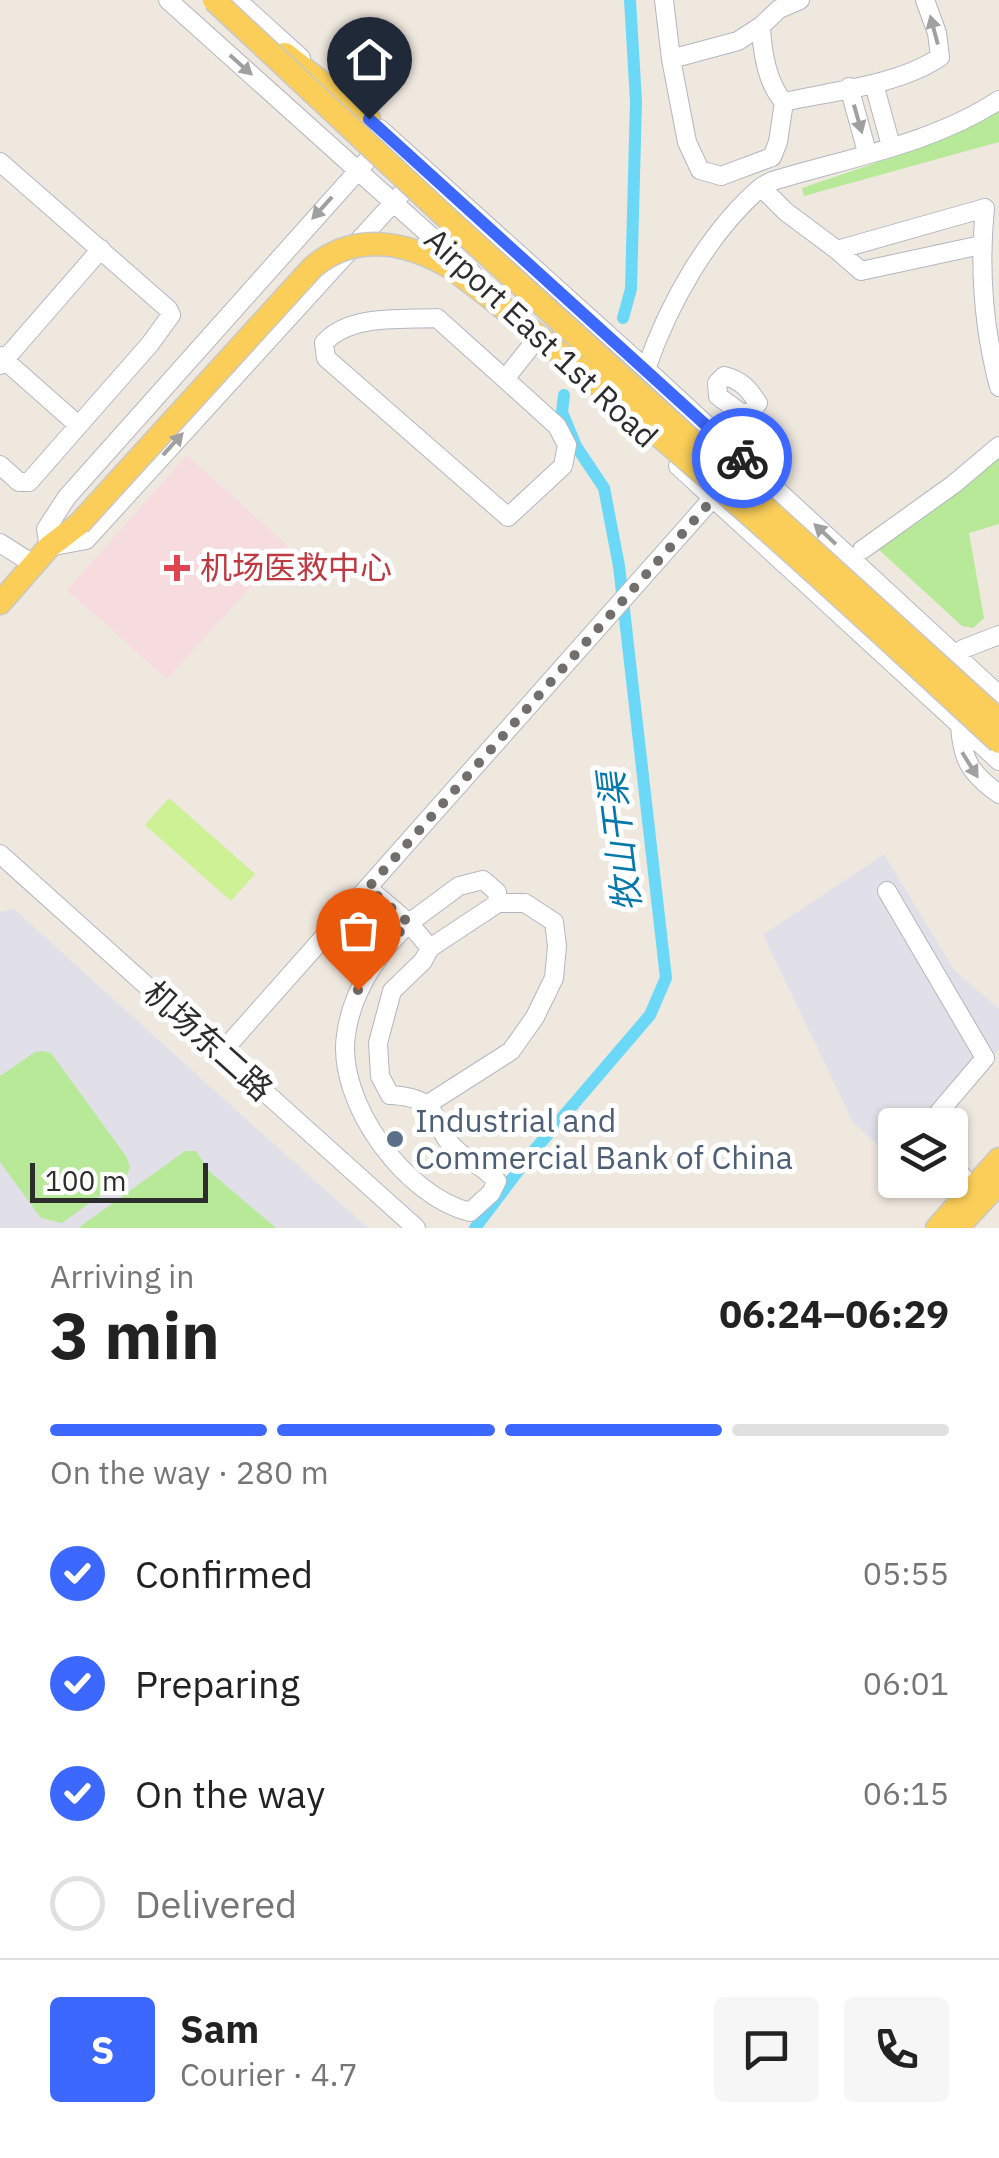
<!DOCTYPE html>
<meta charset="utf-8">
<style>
:root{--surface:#fff;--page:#f6f6f6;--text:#222;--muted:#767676;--line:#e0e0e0;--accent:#3c68ff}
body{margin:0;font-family:"IBM Plex Sans","Noto Sans SC",sans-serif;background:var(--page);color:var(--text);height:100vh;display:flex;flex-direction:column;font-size:38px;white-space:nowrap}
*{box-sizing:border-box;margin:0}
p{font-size:32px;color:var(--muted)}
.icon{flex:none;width:55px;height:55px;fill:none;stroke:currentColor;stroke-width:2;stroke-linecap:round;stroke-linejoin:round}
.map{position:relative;height:1228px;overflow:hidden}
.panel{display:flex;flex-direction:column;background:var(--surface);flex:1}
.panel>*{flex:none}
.buttons{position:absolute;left:878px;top:1108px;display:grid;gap:20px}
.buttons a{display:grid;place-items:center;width:90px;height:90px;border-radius:10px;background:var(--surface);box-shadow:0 2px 8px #0004;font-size:50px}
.scale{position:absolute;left:30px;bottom:25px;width:178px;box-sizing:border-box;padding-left:10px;border:5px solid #2d2d2d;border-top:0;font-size:28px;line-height:35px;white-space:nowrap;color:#2d2d2d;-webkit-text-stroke:8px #fff;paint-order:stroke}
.pin{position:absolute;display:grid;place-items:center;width:85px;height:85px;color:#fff;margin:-102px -42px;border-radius:50% 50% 50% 0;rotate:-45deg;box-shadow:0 0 10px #0007}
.pin .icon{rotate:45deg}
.courier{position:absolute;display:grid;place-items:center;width:100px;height:100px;margin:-50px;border:8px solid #3c68ff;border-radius:50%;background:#fff;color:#222;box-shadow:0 2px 12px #0007}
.head em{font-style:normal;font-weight:800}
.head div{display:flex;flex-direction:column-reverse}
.head{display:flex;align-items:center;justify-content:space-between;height:170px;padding:0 50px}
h1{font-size:65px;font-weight:800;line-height:75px}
.bar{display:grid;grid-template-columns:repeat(4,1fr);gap:15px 10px;align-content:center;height:120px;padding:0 50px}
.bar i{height:12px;border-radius:8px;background:var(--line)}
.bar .current{background:var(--accent)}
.bar p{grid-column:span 4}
.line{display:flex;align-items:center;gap:25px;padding:0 50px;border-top:2px solid var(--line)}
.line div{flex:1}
.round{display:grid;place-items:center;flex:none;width:105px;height:105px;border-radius:10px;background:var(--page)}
ol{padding:0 50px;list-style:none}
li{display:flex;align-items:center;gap:30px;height:110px}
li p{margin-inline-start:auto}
li .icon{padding:10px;border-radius:50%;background:var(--accent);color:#fff;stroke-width:4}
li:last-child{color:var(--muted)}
li i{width:55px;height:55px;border:5px solid var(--line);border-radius:50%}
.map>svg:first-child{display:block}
.industrial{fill:#e1e0e8}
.medical{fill:#f6dcde}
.green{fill:#b7e998}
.pitch{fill:#cdf194}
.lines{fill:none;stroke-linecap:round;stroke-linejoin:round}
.canal{stroke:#6cd8f7;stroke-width:12}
.minor-casing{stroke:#b3b6c1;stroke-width:20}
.major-casing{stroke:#c8c8c8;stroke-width:25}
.minor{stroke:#fff;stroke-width:18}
.major{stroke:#face59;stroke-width:22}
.major-bridge-casing{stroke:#c8c8c8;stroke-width:25;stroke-linecap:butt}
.major-bridge{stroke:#face59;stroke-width:22}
.oneway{fill:#a0a0a0}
.done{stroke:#716e6b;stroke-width:10;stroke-dasharray:0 18}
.route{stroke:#3c68ff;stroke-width:12}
.health-dot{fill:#e0444e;stroke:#fff;stroke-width:4}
.service-dot{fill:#5c6f8a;stroke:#fff;stroke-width:4}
.labels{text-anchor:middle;stroke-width:10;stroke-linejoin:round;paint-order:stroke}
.street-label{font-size:32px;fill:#2d2d2d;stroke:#fff}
.health-label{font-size:32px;fill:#be3a42;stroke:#fff;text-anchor:start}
.service-label{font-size:32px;fill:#4e5e75;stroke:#fff;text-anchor:start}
.water-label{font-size:35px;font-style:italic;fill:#0478aa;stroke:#fff}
</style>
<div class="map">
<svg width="999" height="1228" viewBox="0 0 999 1228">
<rect width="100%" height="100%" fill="#efe8df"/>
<!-- industrial -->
<path class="industrial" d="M884 854 954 970 999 1009V1049L944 1120 946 1125H895V1161L853 1122 763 935Z
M14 909 227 1102 368 1228H0V912Z"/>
<!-- medical -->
<path class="medical" d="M187 455 288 546 167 679 67 590Z"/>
<!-- green -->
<path class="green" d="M999 108V142L804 196 802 188 902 154Z
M999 455V524L969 533 984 618 973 628 962 626 877 548Z
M43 1051 51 1053 126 1156 130 1167 126 1177 62 1223 41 1218 0 1162V1076L35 1052Z
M185 1151H196L209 1171 276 1228H78Z"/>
<!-- pitch -->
<path class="pitch" d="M169 798 255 874 231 901 145 825Z"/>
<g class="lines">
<!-- canal -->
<path class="canal" d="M623 318 631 289 636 101 630 0
M475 1228 531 1154 650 1015 666 978 619 566 604 488 576 446 562 412 564 395"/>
<!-- minor casing -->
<g class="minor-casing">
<path id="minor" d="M168 0 473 274
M237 0 301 58
M664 0 671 59
M800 0 779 9 761 26C762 50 767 84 784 102 833 91 899 85 940 57L937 33 925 0
M761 26 738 41 671 59 687 142 700 170 721 176 772 157 778 142 784 102
M874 84 891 146
M849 87 867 152
M380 129 646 369 999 695
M388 137 67 497 46 529 49 547 86 540 424 169
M0 162 168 309 171 315 150 344 29 482H19L0 465
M761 187 786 212 837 250 985 208C979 267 984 330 999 387
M837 250 861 271 981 245
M0 356 78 425
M0 365 101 249
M646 369C669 303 708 233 761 187L772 181C848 158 932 144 999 100
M724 376C741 380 748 388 758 403L750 413H741L718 396 717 383Z
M505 379 557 426 567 445 563 466 508 517 326 358 324 343C349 314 401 320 437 318L505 379 539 336
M678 466 999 761
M0 543 33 564
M862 550 954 484 999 446
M963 649 999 635
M960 725C962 760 970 773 999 794
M0 854 416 1228
M368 888 409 923C378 953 352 991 346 1035 336 1102 406 1197 470 1212L491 1193 497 1181C485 1168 473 1163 459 1152 426 1126 449 1098 390 1095L380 1076 378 1043 392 991 423 961 430 948 409 923 459 886 483 880 497 892 498 903 430 948
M887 891 985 1058 928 1125
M221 1053 719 491
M428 1104 511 1051 535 1017 554 978 557 946 554 922 525 903H498
M950 1160 969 1185"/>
</g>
<!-- major casing -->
<g class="major-casing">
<path id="major" d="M285 54 369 119
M0 603 49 547 79 524
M937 1228 999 1159
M957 1228 999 1183"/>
</g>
<!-- minor -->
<use href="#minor" class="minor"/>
<!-- major -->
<use href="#major" class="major"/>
<!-- major-bridge casing -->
<g class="major-bridge-casing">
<path id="major-bridge" d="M214 0 448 219 999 720
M79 524 313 267C356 231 408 242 453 269 645 415 822 578 999 742"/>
</g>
<!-- major-bridge -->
<use href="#major-bridge" class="major-bridge"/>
</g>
<!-- one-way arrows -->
<defs><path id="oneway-solid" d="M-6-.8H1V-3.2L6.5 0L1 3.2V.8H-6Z" transform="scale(2.5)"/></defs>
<g class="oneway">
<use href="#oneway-solid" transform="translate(934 30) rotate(-105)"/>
<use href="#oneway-solid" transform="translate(241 65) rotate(42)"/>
<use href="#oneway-solid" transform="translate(858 119) rotate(74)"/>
<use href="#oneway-solid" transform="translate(322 208) rotate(132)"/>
<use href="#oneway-solid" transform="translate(173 444) rotate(-48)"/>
<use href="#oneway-solid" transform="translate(825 534) rotate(-137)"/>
<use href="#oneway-solid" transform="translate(970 765) rotate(58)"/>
</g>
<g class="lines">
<!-- done -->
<path class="done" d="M358 990 386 945 409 923 368 888 713 499 745 460 742 458"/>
<!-- route -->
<path class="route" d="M369 119 742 458"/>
</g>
<!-- markers -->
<path class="health-dot" d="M172 553h10v10h10v10h-10v10h-10v-10h-10v-10h10z"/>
<circle class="service-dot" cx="395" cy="1139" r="10"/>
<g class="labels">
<!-- street labels -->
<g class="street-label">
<text transform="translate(541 338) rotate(43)" y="11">Airport East 1st Road</text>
<text transform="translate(208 1041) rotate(42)" y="11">机场东二路</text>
</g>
<!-- health labels -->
<g class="health-label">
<text x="200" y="579">机场医救中心</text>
</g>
<!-- service labels -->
<g class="service-label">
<text x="415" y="1132">Industrial and<tspan x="415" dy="37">Commercial Bank of China</tspan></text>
</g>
<!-- water labels -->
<g class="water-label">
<text transform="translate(620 842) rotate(-97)" y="12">牧山干渠</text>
</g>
</g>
</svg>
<div class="buttons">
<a><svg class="icon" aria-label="layers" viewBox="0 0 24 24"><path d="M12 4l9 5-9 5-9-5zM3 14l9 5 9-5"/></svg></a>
</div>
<div class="scale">100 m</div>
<div class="pin" style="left:358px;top:990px;background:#ea580c"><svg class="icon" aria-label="bag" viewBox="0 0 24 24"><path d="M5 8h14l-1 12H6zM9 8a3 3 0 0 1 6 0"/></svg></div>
<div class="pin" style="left:369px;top:119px;background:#1f2937"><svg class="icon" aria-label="home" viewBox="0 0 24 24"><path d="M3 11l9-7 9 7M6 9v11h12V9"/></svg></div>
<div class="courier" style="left:742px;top:458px"><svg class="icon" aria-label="bike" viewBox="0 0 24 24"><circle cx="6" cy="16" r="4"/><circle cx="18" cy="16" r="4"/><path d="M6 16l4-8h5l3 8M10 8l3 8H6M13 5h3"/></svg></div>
</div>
<section class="panel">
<div class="head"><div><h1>3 min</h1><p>Arriving in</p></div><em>06:24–06:29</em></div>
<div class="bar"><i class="current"></i><i class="current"></i><i class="current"></i><i></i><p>On the way · 280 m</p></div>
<ol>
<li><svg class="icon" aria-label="check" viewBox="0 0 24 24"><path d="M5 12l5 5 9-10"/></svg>Confirmed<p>05:55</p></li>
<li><svg class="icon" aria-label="check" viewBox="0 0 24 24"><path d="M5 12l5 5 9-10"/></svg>Preparing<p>06:01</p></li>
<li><svg class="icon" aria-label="check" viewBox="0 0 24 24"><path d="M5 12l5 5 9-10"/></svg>On the way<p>06:15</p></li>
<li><i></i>Delivered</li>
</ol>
<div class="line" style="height:180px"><b class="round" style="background:var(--accent);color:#fff">S</b><div><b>Sam</b><p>Courier · 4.7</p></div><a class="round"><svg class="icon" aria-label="chat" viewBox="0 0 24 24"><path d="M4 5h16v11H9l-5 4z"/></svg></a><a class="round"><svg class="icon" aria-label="phone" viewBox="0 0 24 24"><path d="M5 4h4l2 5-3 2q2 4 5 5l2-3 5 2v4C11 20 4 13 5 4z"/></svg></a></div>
</section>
